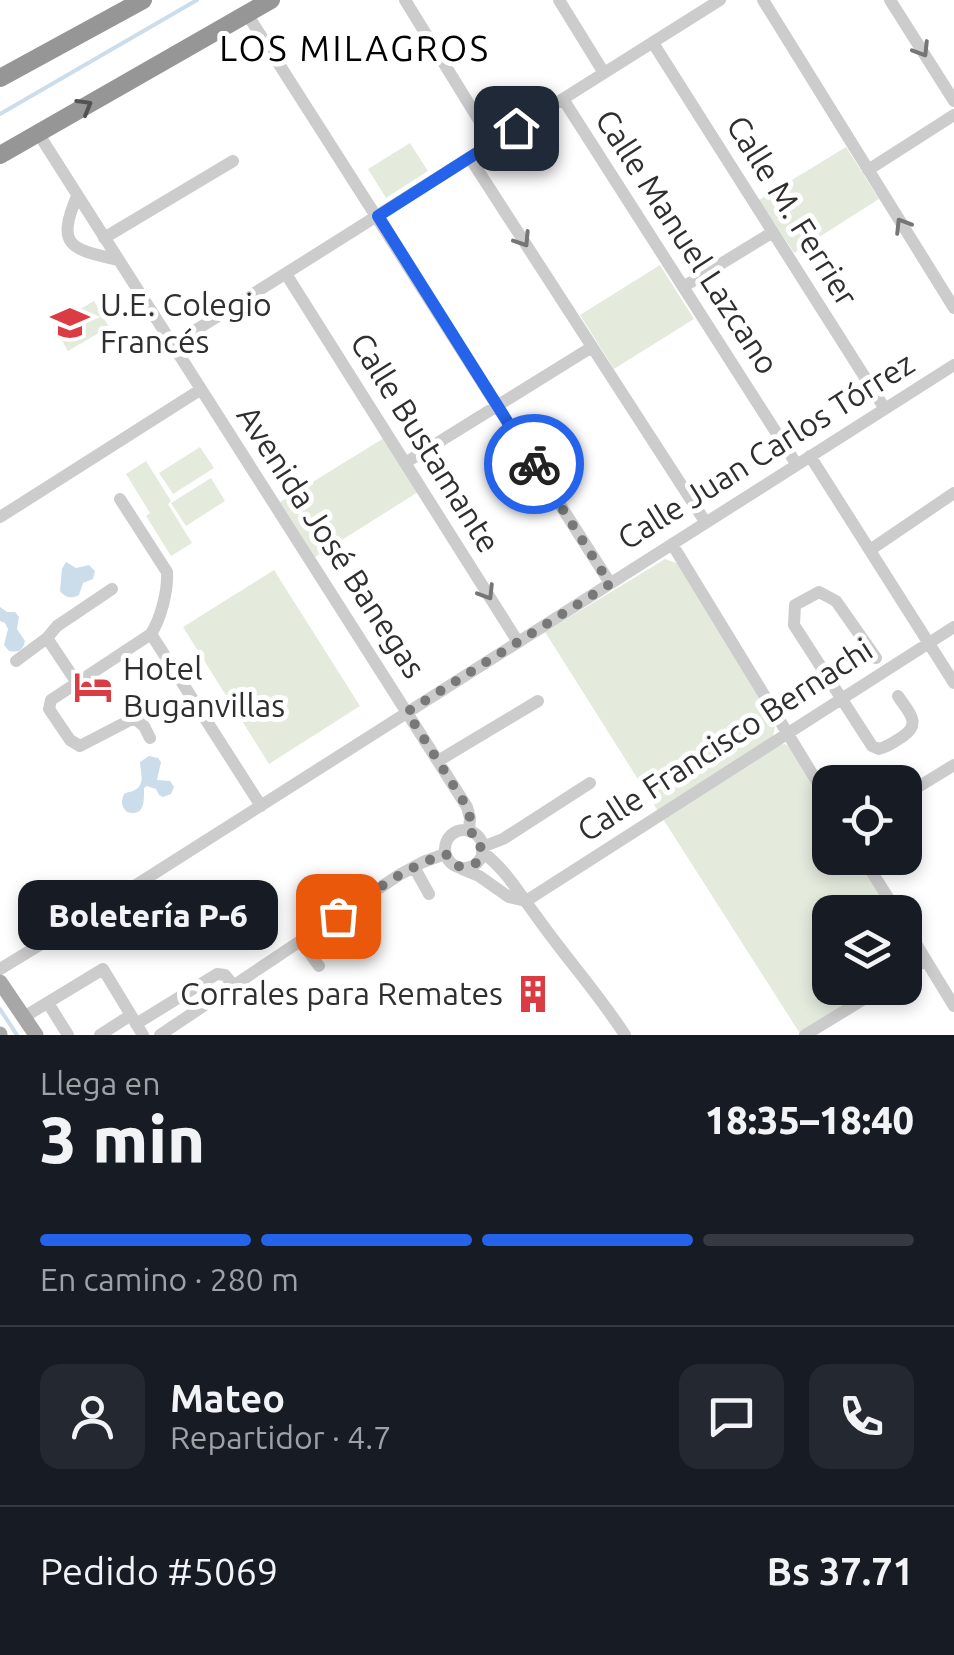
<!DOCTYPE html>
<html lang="es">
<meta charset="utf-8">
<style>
:root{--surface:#171b24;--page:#242831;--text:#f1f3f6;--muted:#9ea1a6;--line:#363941;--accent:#2563eb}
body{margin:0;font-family:Ubuntu,sans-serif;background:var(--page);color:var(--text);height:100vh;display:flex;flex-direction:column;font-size:38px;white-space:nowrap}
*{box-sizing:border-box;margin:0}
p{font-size:32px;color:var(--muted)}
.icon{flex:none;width:55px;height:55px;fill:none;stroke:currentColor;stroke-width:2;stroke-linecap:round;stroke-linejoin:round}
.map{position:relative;height:1035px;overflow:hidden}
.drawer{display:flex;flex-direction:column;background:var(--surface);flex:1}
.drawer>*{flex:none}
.tools{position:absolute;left:812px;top:765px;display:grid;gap:20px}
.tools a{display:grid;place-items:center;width:110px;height:110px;border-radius:20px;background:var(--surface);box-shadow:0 5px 15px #0003;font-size:50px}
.pin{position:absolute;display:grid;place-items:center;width:85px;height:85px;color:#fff;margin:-42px;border-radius:20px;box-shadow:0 5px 15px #0006}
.courier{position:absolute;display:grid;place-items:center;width:100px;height:100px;margin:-50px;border:8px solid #2563eb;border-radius:50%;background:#fff;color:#222;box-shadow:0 2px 12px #0007}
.bubble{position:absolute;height:70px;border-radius:20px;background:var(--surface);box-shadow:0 5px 15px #0003;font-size:32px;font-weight:800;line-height:70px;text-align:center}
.summary em{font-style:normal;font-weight:800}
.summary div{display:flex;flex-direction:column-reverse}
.summary{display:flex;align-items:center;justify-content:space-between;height:170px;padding:0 40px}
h1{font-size:65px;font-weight:800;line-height:75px}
.bar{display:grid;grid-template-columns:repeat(4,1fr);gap:15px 10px;align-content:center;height:120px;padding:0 40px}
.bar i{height:12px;border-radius:8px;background:var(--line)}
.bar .selected{background:var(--accent)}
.bar p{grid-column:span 4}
.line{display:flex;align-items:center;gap:25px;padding:0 40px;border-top:2px solid var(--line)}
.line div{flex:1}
.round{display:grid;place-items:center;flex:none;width:105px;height:105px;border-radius:20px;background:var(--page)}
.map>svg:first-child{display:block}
.green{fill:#e4ebdd}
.water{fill:#cbddea}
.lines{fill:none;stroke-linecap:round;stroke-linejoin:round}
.stream{stroke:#cbddea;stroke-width:4}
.minor{stroke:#ccc;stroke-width:12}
.major{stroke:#a7a7a7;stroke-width:15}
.highway{stroke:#969696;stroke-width:18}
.oneway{stroke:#767676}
.oneway2{stroke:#535353}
.done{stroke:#787878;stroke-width:10;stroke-dasharray:0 18}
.route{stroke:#2563eb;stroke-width:12}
.labels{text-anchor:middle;stroke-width:10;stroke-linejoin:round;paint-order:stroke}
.street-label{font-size:32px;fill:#2f2f2f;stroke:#fff}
.poi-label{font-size:32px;fill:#2f2f2f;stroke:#fff;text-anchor:start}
.neighbourhood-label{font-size:35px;letter-spacing:2.5px;fill:#000;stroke:#fff}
</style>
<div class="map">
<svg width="954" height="1035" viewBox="0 0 954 1035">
<rect width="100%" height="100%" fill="#fff"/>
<!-- green -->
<path class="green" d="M410 143 428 171 386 198 368 169Z
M846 147 879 199 794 253 759 200Z
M660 265 694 319 614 369 580 315Z
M94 301 109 327 68 351 53 325Z
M384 438 418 492 315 557 280 502Z
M200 447 214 468 173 494 159 473Z
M146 461 171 501 168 504 192 543 171 556 146 516 150 513 126 474Z
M211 478 225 501 186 526 171 503Z
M665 559 679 564 776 720 773 737 658 811 545 632Z
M274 570 360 706 269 764 183 627Z
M785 744 791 747 830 810V858H859L894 912H830V988H870L799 1032 663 819 778 745Z"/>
<!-- water -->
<path class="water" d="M66 562 76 568 89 565 95 571 93 579 83 583 79 595C72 599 65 598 60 591L62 569Z
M0 607 7 612H15L19 617 17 629 25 641C23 650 19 653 9 651L4 645 8 629 5 623 0 621Z
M149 756 158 758 161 762 157 780 170 781 174 787 171 794 163 797 159 795 156 789 147 786 144 788C144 801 145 817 127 812 121 806 121 802 124 794 127 792 132 792 135 790 146 783 140 771 140 762Z"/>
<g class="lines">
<!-- stream -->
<path class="stream" d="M0 114 197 0
M0 1009 17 1035"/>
<!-- minor -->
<path class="minor" d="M405 0 493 143
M559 0 604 73
M763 0 954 308
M890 0 954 101
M247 14 610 583
M653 43 885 409
M563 99 797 465
M38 133 467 807 470 818 469 831
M470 158 706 523
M868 170 954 115
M77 196C56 246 70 249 118 260
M104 238 233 161
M286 274 518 642
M683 287 773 232
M172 345 720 0
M810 456 954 683
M405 463 592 347
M120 499 167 572C168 591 161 618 151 634
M0 517 200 390
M672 544 830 803
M870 550 954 493
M876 658 836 601 819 592 795 605 794 625 872 746 879 749C888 747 894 742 902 737 923 723 908 712 898 696
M16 661 47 638
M77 683 47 638 57 626 112 589
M150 738 144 726 134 718 80 746 70 740 49 709 51 700 151 634 261 806
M438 761 538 701
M905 795 954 765
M445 849a19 19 0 1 1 38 0a19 19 0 1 1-38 0Z
M482 847 503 839 590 783
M482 852C505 868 520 895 537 917 565 957 598 993 625 1035
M863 858 897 912
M414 867 429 894
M462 869 479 876 509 897 526 901
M526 901 954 627
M905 926 954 1006
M301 941 319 966
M0 969 92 913 954 365
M905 973 926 960
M48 1003 68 1035
M24 1017 103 969 143 1035
M136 1024 217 974 225 975 234 986
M100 1035 131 1015
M160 1035 399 875 423 862 445 854
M805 1035 882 988"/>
<!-- major -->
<path class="major" d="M0 982 36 1035
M0 1034V1035"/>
<!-- highway -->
<path class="highway" d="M0 78 143 0
M0 155 271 0"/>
</g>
<!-- one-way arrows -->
<defs><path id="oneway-chevron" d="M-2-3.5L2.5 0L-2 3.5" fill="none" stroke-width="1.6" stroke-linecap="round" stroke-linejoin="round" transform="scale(2.5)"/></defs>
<g class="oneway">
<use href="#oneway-chevron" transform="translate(922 50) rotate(58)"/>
<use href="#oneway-chevron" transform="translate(902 225) rotate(-122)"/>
<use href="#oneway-chevron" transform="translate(523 240) rotate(57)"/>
<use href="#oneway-chevron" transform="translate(487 593) rotate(58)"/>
</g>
<use class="oneway2" href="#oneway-chevron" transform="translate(85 106) rotate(-30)"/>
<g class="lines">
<!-- done -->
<path class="done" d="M338 916C372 893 405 867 446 854L452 864 464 868 476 863 481 856 480 839 469 831 470 818 467 807 407 712 610 584 534 464"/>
<!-- route -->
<path class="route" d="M516 128 378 216 534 464"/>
</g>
<!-- icons -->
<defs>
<g id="school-bare" transform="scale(3)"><path d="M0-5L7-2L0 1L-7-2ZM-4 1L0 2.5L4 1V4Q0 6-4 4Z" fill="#db3b43" stroke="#fff" stroke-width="2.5" paint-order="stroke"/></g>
<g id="hotel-bare" transform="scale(3)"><path d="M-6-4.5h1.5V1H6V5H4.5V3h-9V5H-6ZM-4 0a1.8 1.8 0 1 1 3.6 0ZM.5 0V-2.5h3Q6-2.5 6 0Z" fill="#db3b43" stroke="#fff" stroke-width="2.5" paint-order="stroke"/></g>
<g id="building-bare" transform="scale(3)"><path d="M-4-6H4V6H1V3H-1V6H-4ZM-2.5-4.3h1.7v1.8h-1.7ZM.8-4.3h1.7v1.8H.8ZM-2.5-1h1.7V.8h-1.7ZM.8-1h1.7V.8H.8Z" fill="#db3b43" stroke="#fff" stroke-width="2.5" paint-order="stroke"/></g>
</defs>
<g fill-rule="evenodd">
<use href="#school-bare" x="70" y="323"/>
<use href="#hotel-bare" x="93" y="687"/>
<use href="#building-bare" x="533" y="994"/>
</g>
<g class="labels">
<!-- street labels -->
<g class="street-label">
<text transform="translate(792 211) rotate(58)" y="11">Calle M. Ferrier</text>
<text transform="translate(687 242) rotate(57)" y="11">Calle Manuel Lazcano</text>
<text transform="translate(425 443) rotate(58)" y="11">Calle Bustamante</text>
<text transform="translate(766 451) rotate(-32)" y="11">Calle Juan Carlos Tórrez</text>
<text transform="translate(331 542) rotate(57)" y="11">Avenida José Banegas</text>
<text transform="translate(725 740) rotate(-33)" y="11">Calle Francisco Bernachi</text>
</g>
<!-- poi labels -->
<g class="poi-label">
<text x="100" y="316">U.E. Colegio<tspan x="100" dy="37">Francés</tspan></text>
<text x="123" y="680">Hotel<tspan x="123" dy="37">Buganvillas</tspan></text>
<text x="503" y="1005" text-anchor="end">Corrales para Remates</text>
</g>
<!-- neighbourhood labels -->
<g class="neighbourhood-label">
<text x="355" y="61">LOS MILAGROS</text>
</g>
</g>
</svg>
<div class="tools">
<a><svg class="icon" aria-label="locate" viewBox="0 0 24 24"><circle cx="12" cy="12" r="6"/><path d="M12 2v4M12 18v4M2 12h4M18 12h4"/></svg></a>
<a><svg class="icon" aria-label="layers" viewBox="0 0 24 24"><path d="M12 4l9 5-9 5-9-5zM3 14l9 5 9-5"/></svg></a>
</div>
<div class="pin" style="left:338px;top:916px;background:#ea580c"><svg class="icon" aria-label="bag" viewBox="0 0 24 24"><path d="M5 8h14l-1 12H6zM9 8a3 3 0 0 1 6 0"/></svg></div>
<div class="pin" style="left:516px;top:128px;background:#1f2937"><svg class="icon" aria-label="home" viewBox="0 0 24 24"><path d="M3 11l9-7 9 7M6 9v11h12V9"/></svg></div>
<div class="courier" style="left:534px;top:464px"><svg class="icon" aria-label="bike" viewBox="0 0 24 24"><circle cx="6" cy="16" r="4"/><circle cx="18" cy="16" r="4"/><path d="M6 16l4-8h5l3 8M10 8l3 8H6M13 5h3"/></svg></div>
<div class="bubble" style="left:18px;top:880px;width:260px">Boletería P-6</div>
</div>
<section class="drawer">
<div class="summary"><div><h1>3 min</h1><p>Llega en</p></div><em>18:35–18:40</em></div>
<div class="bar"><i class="selected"></i><i class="selected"></i><i class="selected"></i><i></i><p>En camino · 280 m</p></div>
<div class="line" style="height:180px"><a class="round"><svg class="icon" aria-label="person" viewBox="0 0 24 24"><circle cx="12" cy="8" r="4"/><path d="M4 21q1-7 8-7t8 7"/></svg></a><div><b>Mateo</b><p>Repartidor · 4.7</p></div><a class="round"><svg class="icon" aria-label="chat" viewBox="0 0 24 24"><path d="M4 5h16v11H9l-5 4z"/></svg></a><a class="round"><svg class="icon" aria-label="phone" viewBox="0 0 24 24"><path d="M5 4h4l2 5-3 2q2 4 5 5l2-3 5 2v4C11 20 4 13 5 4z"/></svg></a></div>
<div class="line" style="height:130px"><div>Pedido #5069</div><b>Bs 37.71</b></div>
</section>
